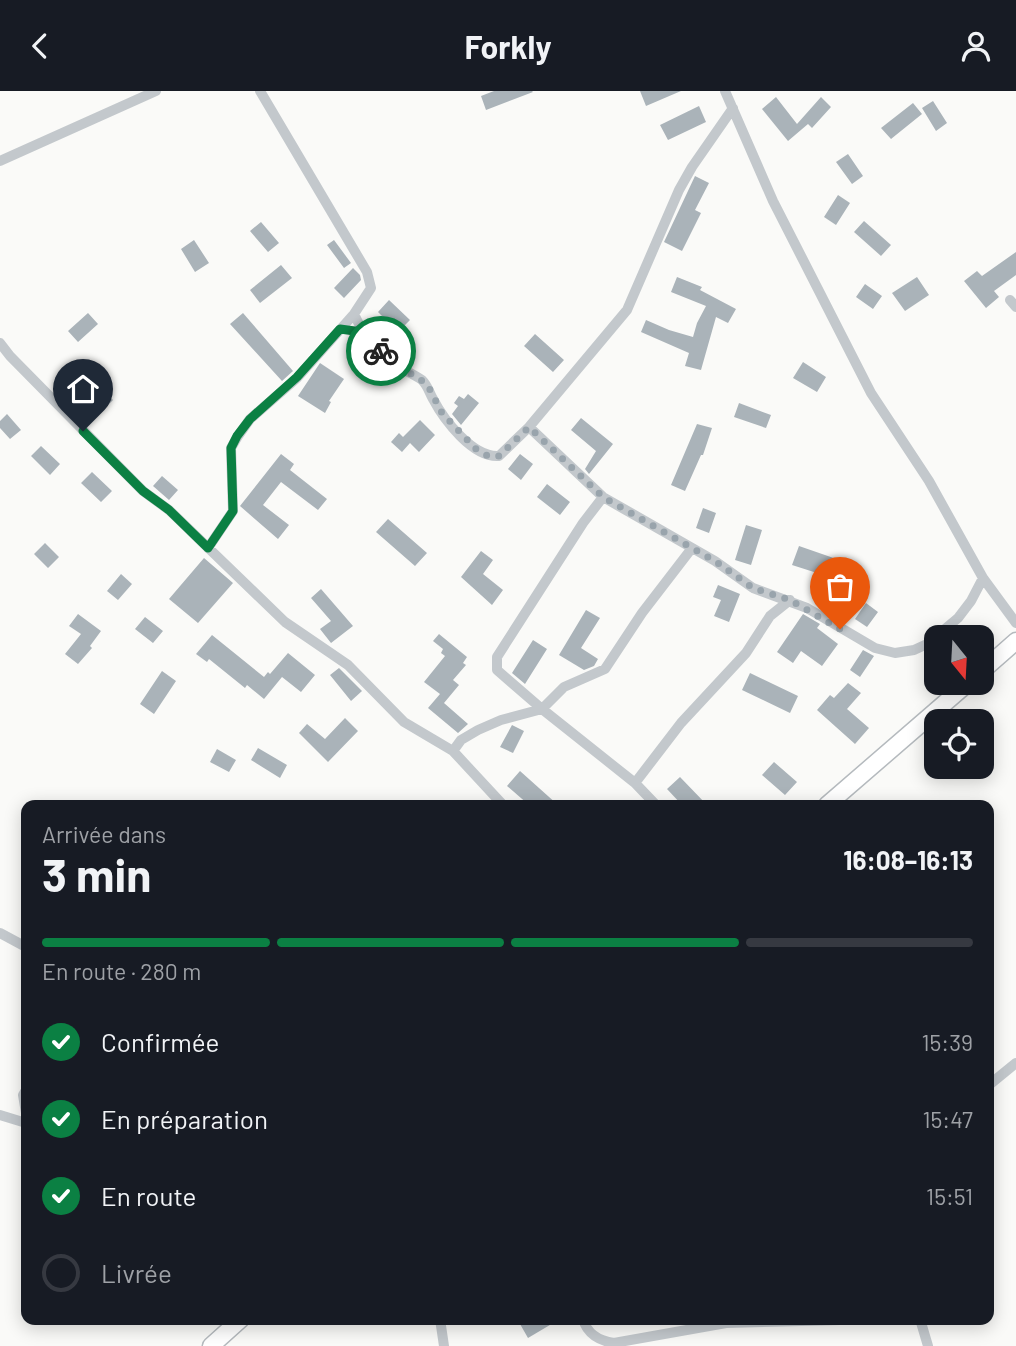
<!DOCTYPE html>
<html lang="fr">
<meta charset="utf-8">
<style>
:root{--surface:#171b24;--page:#20242c;--text:#f1f3f6;--muted:#9ea1a6;--line:#363941;--accent:#0b8043}
body{margin:0;font-family:Barlow,sans-serif;background:var(--page);color:var(--text);height:100vh;display:flex;flex-direction:column;font-size:26px;white-space:nowrap}
*{box-sizing:border-box;margin:0}
p{font-size:23px;color:var(--muted)}
.icon{flex:none;width:38px;height:38px;fill:none;stroke:currentColor;stroke-width:2;stroke-linecap:round;stroke-linejoin:round}
.map{position:relative;flex:1;overflow:hidden}
.sheet{position:absolute;left:21px;top:709px;width:973px;height:525px;display:flex;flex-direction:column;background:var(--surface);border-radius:14px;box-shadow:0 4px 18px #0003}
.sheet>*{flex:none}
.needle{width:46px;rotate:162deg}
.controls{position:absolute;left:924px;top:534px;display:grid;gap:14px}
.controls a{display:grid;place-items:center;width:70px;height:70px;border-radius:14px;background:var(--surface);box-shadow:0 4px 18px #0003;font-size:35px}
.pin{position:absolute;display:grid;place-items:center;width:60px;height:60px;color:#fff;margin:-72px -30px;border-radius:50% 50% 50% 0;rotate:-45deg;box-shadow:0 0 7px #0007}
.pin .icon{rotate:45deg}
.courier{position:absolute;display:grid;place-items:center;width:70px;height:70px;margin:-35px;border:5px solid #0b8043;border-radius:50%;background:#fff;color:#222;box-shadow:0 2px 9px #0007}
.headline em{font-style:normal;font-weight:700}
.headline div{display:flex;flex-direction:column-reverse}
.headline{display:flex;align-items:center;justify-content:space-between;height:119px;padding:0 21px}
h1{font-size:46px;font-weight:700;line-height:52px}
.bar{display:grid;grid-template-columns:repeat(4,1fr);gap:10px 7px;align-content:center;height:84px;padding:0 21px}
.bar i{height:9px;border-radius:5px;background:var(--line)}
.bar .active{background:var(--accent)}
.bar p{grid-column:span 4}
ol{padding:0 21px;list-style:none}
li{display:flex;align-items:center;gap:21px;height:77px}
li p{margin-inline-start:auto}
li .icon{padding:7px;border-radius:50%;background:var(--accent);color:#fff;stroke-width:4}
li:last-child{color:var(--muted)}
li i{width:38px;height:38px;border:4px solid var(--line);border-radius:50%}
header{display:flex;justify-content:space-between;align-items:center;height:91px;padding:0 21px;background:var(--surface);font-size:32px;font-weight:700}
.map>svg:first-child{display:block}
.building{fill:#aab3b9}
.lines{fill:none;stroke-linecap:round;stroke-linejoin:round}
.primary-casing{stroke:#b5babe;stroke-width:19}
.street{stroke:#c3c8cc;stroke-width:10}
.primary{stroke:#fff;stroke-width:16}
.done{stroke:#99a4ac;stroke-width:7;stroke-dasharray:0 12.6}
.route{stroke:#0b8043;stroke-width:9}
</style>
<header><svg class="icon" aria-label="back" viewBox="0 0 24 24"><path d="M15 5l-7 7 7 7"/></svg>Forkly<svg class="icon" aria-label="person" viewBox="0 0 24 24"><circle cx="12" cy="8" r="4"/><path d="M4 21q1-7 8-7t8 7"/></svg></header>
<div class="map">
<svg width="1016" height="1255" viewBox="0 0 1016 1255">
<rect width="100%" height="100%" fill="#fafaf8"/>
<!-- building -->
<path class="building" d="M494 0H532L533 1 486 19 481 5Z
M640 0H681L646 15Z
M776 6 797 33 821 6 831 16 812 37 808 33 788 50 762 18Z
M933 10 947 32 936 40 922 17Z
M913 12 922 23 891 48 881 37Z
M699 15 706 31 668 49 660 34Z
M848 63 863 85 852 93 836 71Z
M695 85 709 92 695 119 701 122 682 160 664 151Z
M838 104 850 112 836 134 824 126Z
M864 130 891 154 881 165 854 141Z
M261 131 279 152 268 161 250 140Z
M194 149 209 172 195 181 181 158Z
M334 149 351 172 344 177 327 154Z
M1016 161V184L994 200 999 206 986 217 964 190 977 180 982 185Z
M281 174 292 187 260 212 250 199Z
M353 177 360 184 361 189 344 207 334 197Z
M677 186 702 196 700 199 736 218 728 232 716 226 701 279 685 275 689 262 641 241 646 229 669 239 693 246 697 232 706 215 671 201Z
M917 186 929 204 905 220 892 202Z
M865 193 882 205 873 218 856 206Z
M389 209 410 229 398 241 378 221Z
M88 222 98 233 78 251 68 240Z
M243 222 293 280 282 290 230 233Z
M535 243 564 269 553 281 524 255Z
M803 271 826 286 817 301 793 287Z
M75 272 113 309 104 318 66 282Z
M320 272 344 288 329 310 331 311 325 322 298 305Z
M468 303 479 312 461 334 452 323 458 315 454 312 459 305 464 308Z
M739 312 771 324 766 337 734 326Z
M7 323 21 339 10 348 0 337V330Z
M581 327 613 353 589 383 585 378 596 360 571 339Z
M420 329 435 344 419 361 410 352 402 361 391 351 399 342 403 346Z
M697 333 712 337 703 364H701L685 400 671 394Z
M41 355 60 373 50 384 31 365Z
M281 363 294 373 290 379 327 408 318 419 281 391 263 414 289 434 278 448 240 415Z
M520 363 533 373 521 389 508 378Z
M92 381 112 400 101 411 81 392Z
M162 385 178 399 169 409 153 395Z
M547 393 570 411 560 424 537 406Z
M703 417 716 422 709 442 696 437Z
M388 428 427 462 415 475 376 441Z
M746 434 762 439 751 474 735 469Z
M45 452 59 466 48 477 34 463Z
M799 455 848 472 842 490 792 474Z
M481 460 493 469 483 483 503 499 492 514 461 486Z
M204 467 233 492 198 532 169 508Z
M121 483 132 493 118 509 107 500Z
M718 494 740 503 729 531 714 525 721 509 713 506Z
M321 498 353 535 331 552 320 538 331 530 311 507Z
M866 512 878 521 867 536 855 528Z
M586 519 600 527 581 557 598 568 594 575 584 579 559 564Z
M78 523 101 540 90 555 92 557 78 573 65 563 81 543 69 535Z
M803 523 820 533 817 537 838 553 822 575 801 560 793 572 777 561Z
M145 526 163 540 153 552 135 538Z
M439 543 467 566 463 572 466 574 453 589 459 594 444 612 468 633 458 642 428 617 440 603 424 591 445 565 441 562 443 558 433 550Z
M212 544 264 586 268 581 270 583 288 562 315 584 301 601 282 586 264 608 247 594 245 597 209 568 207 571 196 563Z
M533 549 547 558 525 593 512 582Z
M863 559 874 565 860 586 850 579Z
M339 577 362 600 351 610 330 584Z
M162 580 176 590 154 623 140 613Z
M750 582 798 605 790 622 742 599Z
M848 592 861 602 847 618 869 637 855 653 817 619 830 604 834 607Z
M345 627 358 640 328 671 299 642 307 633 325 648Z
M512 634 524 640 513 662 500 656Z
M258 657 287 674 280 687 251 669Z
M217 658 236 669 229 681 210 671Z
M774 671 797 691 785 704 762 684Z
M520 680 558 714H529L507 695Z
M680 686 707 714H682L667 698Z
M529 1228H560L528 1247 520 1233Z"/>
<g class="lines">
<!-- primary casing -->
<g class="primary-casing">
<path id="primary" d="M982 580 1016 550
M827 714 968 592
M211 1255 241 1228"/>
</g>
<!-- street -->
<path class="street" d="M725 0 773 110 871 302 929 390 983 487 1016 532
M0 70 156 0
M1010 209 1016 216
M354 223C363 243 379 264 399 276 406 280 415 284 422 289 428 295 429 301 433 308 444 329 473 367 499 365L529 336 627 219 679 99 692 76 733 17
M0 252 10 265 143 400 169 419 285 531 348 574 404 631 453 660 503 714
M529 336 603 406 715 470 753 497 807 517 875 557 895 562 914 559 927 553 958 527 971 510 983 487
M603 406 583 432 497 566V579L542 618 635 692 656 714
M208 457 233 420 231 357 238 345 250 328 297 287 354 223 371 197 367 181 260 0
M453 660 461 649 478 639 501 629 542 618 564 596 605 578 642 522 692 457
M635 692 681 632 746 562 770 525 790 509
M0 842 26 856
M989 994 1016 972
M26 999 23 1004 26 1022
M0 1024 26 1032
M440 1228 444 1255
M583 1228C587 1243 600 1250 614 1252L726 1232 880 1228
M920 1228 928 1255"/>
<!-- primary -->
<use href="#primary" class="primary"/>
</g>
<g class="lines">
<!-- done -->
<path class="done" d="M381 260 396 274 420 288 428 295 442 322 477 359 490 366 499 365 529 336 603 406 715 470 753 497 790 509 840 538"/>
<!-- route -->
<path class="route" d="M83 340 143 400 169 419 208 457 233 420 231 357 237 345 250 328 297 286 340 238 362 241 381 260"/>
</g>
</svg>
<div class="controls">
<a><svg class="needle" viewBox="-14 -14 28 28"><path d="M0-13l5 13h-10z" fill="#e53935"/><path d="M0 13l5-13h-10z" fill="#9ea1a6"/></svg></a>
<a><svg class="icon" aria-label="locate" viewBox="0 0 24 24"><circle cx="12" cy="12" r="6"/><path d="M12 2v4M12 18v4M2 12h4M18 12h4"/></svg></a>
</div>
<div class="pin" style="left:840px;top:538px;background:#ea580c"><svg class="icon" aria-label="bag" viewBox="0 0 24 24"><path d="M5 8h14l-1 12H6zM9 8a3 3 0 0 1 6 0"/></svg></div>
<div class="pin" style="left:83px;top:340px;background:#1f2937"><svg class="icon" aria-label="home" viewBox="0 0 24 24"><path d="M3 11l9-7 9 7M6 9v11h12V9"/></svg></div>
<div class="courier" style="left:381px;top:260px"><svg class="icon" aria-label="bike" viewBox="0 0 24 24"><circle cx="6" cy="16" r="4"/><circle cx="18" cy="16" r="4"/><path d="M6 16l4-8h5l3 8M10 8l3 8H6M13 5h3"/></svg></div>
<section class="sheet">
<div class="headline"><div><h1>3 min</h1><p>Arrivée dans</p></div><em>16:08–16:13</em></div>
<div class="bar"><i class="active"></i><i class="active"></i><i class="active"></i><i></i><p>En route · 280 m</p></div>
<ol>
<li><svg class="icon" aria-label="check" viewBox="0 0 24 24"><path d="M5 12l5 5 9-10"/></svg>Confirmée<p>15:39</p></li>
<li><svg class="icon" aria-label="check" viewBox="0 0 24 24"><path d="M5 12l5 5 9-10"/></svg>En préparation<p>15:47</p></li>
<li><svg class="icon" aria-label="check" viewBox="0 0 24 24"><path d="M5 12l5 5 9-10"/></svg>En route<p>15:51</p></li>
<li><i></i>Livrée</li>
</ol>
</section>
</div>
